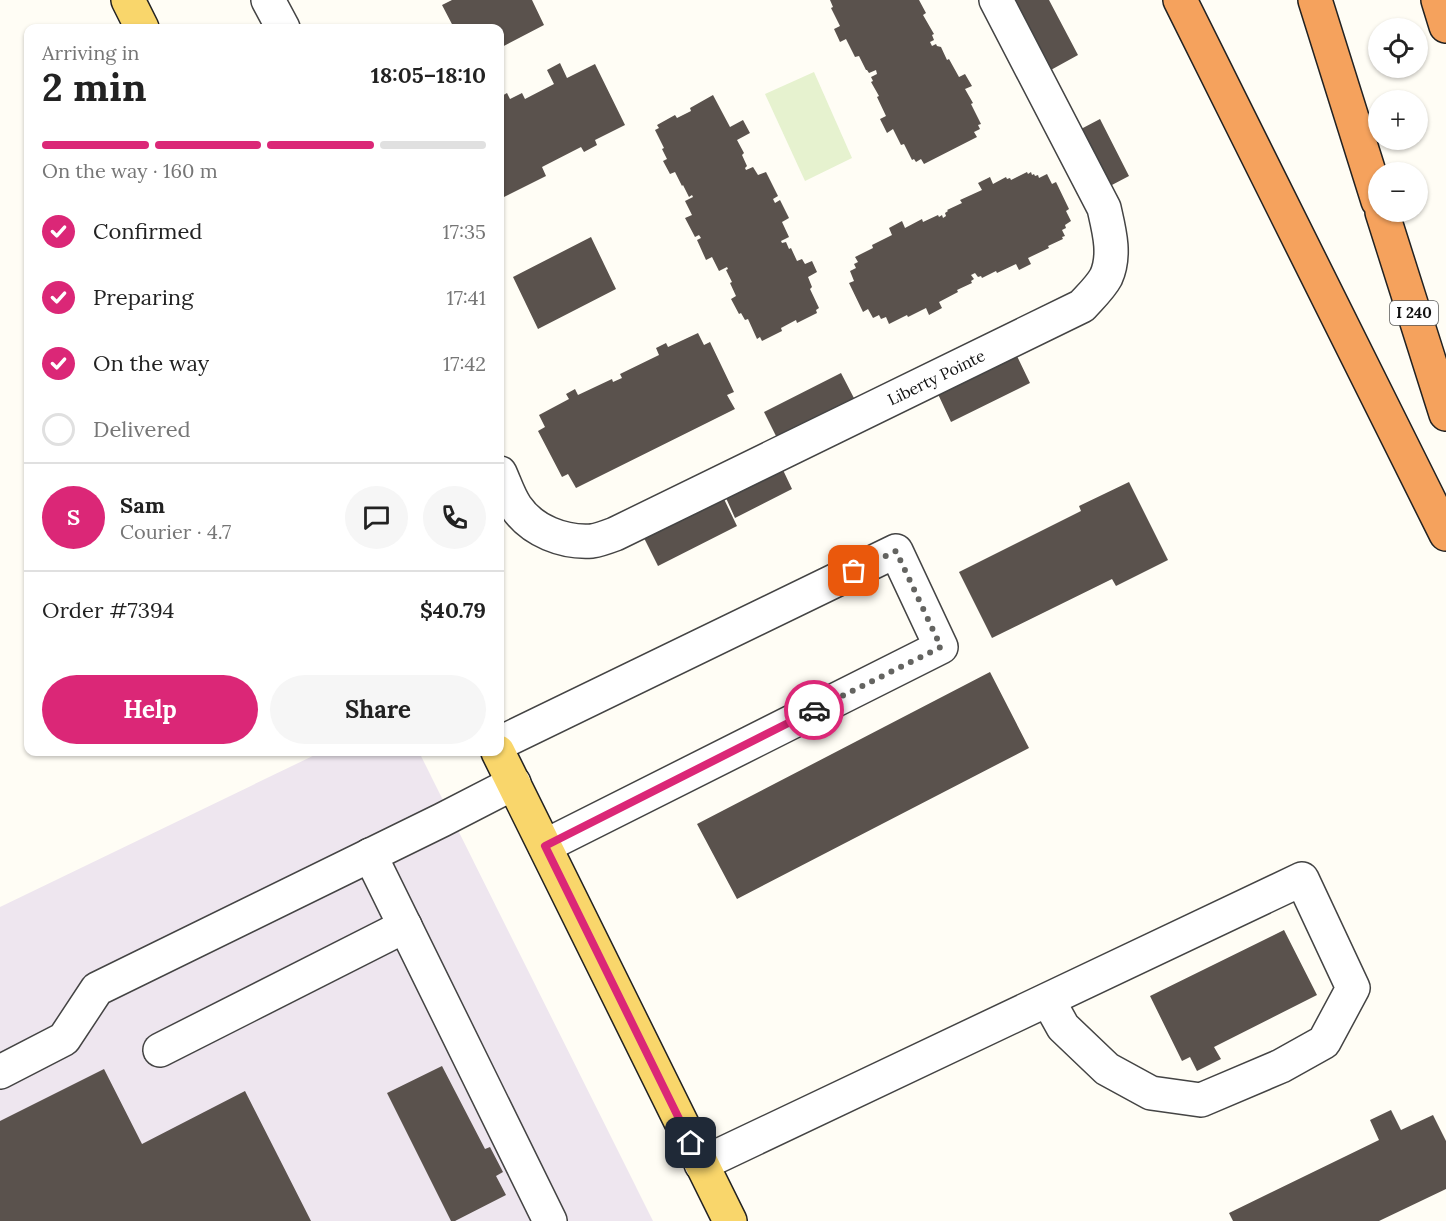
<!DOCTYPE html>
<meta charset="utf-8">
<style>
:root{--surface:#fff;--page:#f6f6f6;--text:#222;--muted:#767676;--line:#e0e0e0;--accent:#db2777}
body{margin:0;font-family:Lora,serif;background:var(--page);color:var(--text);height:100vh;display:flex;flex-direction:column;font-size:22px;white-space:nowrap}
*{box-sizing:border-box;margin:0}
p{font-size:20px;color:var(--muted)}
.icon{flex:none;width:33px;height:33px;fill:none;stroke:currentColor;stroke-width:2;stroke-linecap:round;stroke-linejoin:round}
.map{position:relative;flex:1;overflow:hidden}
.sheet{position:absolute;left:24px;top:24px;width:480px;height:732px;display:flex;flex-direction:column;background:var(--surface);border-radius:12px;box-shadow:0 2px 4px #0004}
.sheet>*{flex:none}
.tools{position:absolute;left:1368px;top:18px;display:grid;gap:12px}
.tools a{display:grid;place-items:center;width:60px;height:60px;border-radius:50%;background:var(--surface);box-shadow:0 2px 4px #0004;font-size:30px}
.pin{position:absolute;display:grid;place-items:center;width:51px;height:51px;color:#fff;margin:-26px;border-radius:12px;box-shadow:0 3px 9px #0006}
.courier{position:absolute;display:grid;place-items:center;width:60px;height:60px;margin:-30px;border:4px solid #db2777;border-radius:50%;background:#fff;color:#222;box-shadow:0 2px 8px #0007}
.summary em{font-style:normal;font-weight:800}
.summary div{display:flex;flex-direction:column-reverse}
.summary{display:flex;align-items:center;justify-content:space-between;height:102px;padding:0 18px}
h1{font-size:39px;font-weight:800;line-height:45px}
.bar{display:grid;grid-template-columns:repeat(4,1fr);gap:9px 6px;align-content:center;height:72px;padding:0 18px}
.bar i{height:8px;border-radius:4px;background:var(--line)}
.bar .on{background:var(--accent)}
.bar p{grid-column:span 4}
.line{display:flex;align-items:center;gap:15px;padding:0 18px;border-top:2px solid var(--line)}
.line div{flex:1}
.round{display:grid;place-items:center;flex:none;width:63px;height:63px;border-radius:32px;background:var(--page)}
ol{padding:0 18px;list-style:none}
li{display:flex;align-items:center;gap:18px;height:66px}
li p{margin-inline-start:auto}
li .icon{padding:6px;border-radius:50%;background:var(--accent);color:#fff;stroke-width:4}
li:last-child{color:var(--muted)}
li i{width:33px;height:33px;border:3px solid var(--line);border-radius:50%}
.action{display:flex;gap:12px;margin-top:auto;padding:12px 18px}
.action a{flex:1;height:69px;border-radius:36px;background:var(--accent);color:#fff;font-size:24px;font-weight:800;line-height:69px;text-align:center}
.action a+a{background:var(--page);color:var(--text)}
.map>svg:first-child{display:block}
.industrial{fill:#eee6ef}
.pitch{fill:#e6f2cf}
.building{fill:#5a524d}
.lines{fill:none;stroke-linecap:round;stroke-linejoin:round}
.minor-casing{stroke:#444;stroke-width:36}
.major-casing{stroke:#222;stroke-width:36}
.highway-casing{stroke:#222;stroke-width:36}
.minor{stroke:#fff;stroke-width:33}
.major{stroke:#f9d66b;stroke-width:33}
.highway{stroke:#f5a25d;stroke-width:33}
.done{stroke:#646461;stroke-width:6;stroke-dasharray:0 10.8}
.route{stroke:#db2777;stroke-width:8}
.labels{text-anchor:middle;stroke-width:6;stroke-linejoin:round;paint-order:stroke}
.shield{fill:#fff;stroke:#585858;stroke-width:1.5}
.shield-label{font-size:15px;font-weight:bold;fill:#111}
.street-label{font-size:16px;fill:#111;stroke:#fff}
</style>
<div class="map">
<svg width="1446" height="1221" viewBox="0 0 1446 1221">
<rect width="100%" height="100%" fill="#fffdf5"/>
<!-- industrial -->
<path class="industrial" d="M321 752H419L653 1221H0V907Z"/>
<!-- pitch -->
<path class="pitch" d="M814 72 852 158 805 181 765 94Z"/>
<!-- building -->
<path class="building" d="M452 0H532L544 25 500 48V28H454L442 5Z
M830 0H919L926 13 923 15 934 34 932 35 934 40 930 42 932 46 936 44 937 46 941 47 947 60 949 59 959 77 965 74 972 86 965 89 973 103 971 104 981 124 978 125 980 129 974 132 977 137 924 164 921 159 916 162 914 159 912 160 904 144 901 145 893 129 887 133 880 119 886 116 877 97 879 96 871 82 873 81 871 77 877 74 876 70 869 73 867 70H866L859 56 855 57 846 39 840 42 834 29 840 26 831 8 833 7Z
M1013 0H1049L1078 55 1049 71Z
M560 63 567 78 595 64 625 125 595 140 597 145 584 152 581 147 542 167 546 176 504 197 500 188V97L507 93 510 99 522 93 525 99 554 84 547 70Z
M713 95 730 127 743 120 750 133 737 140 744 153 742 155 747 166 745 168 746 170 753 167 758 175 766 172 778 196 773 199 775 203 780 200 789 218 782 222 789 237 781 241 782 243 786 242 789 249 791 248 797 261 802 259 805 264 812 261 817 272 808 277 812 287 810 289 819 308 816 310 817 313 797 323 796 320 781 328 782 331 762 341 760 337 757 339 748 319 745 320 741 313 739 314 731 299 736 296 730 283 732 282 726 270 728 269 727 267 719 271 712 257 706 260 697 240 701 238 699 235 695 237 685 218 692 215 685 201 693 197 692 195 689 197 683 185 682 186 675 172 670 174 663 161 667 159 662 149 664 148 655 130 659 128 657 125 675 115 677 118 691 111 690 108Z
M1100 119 1129 176 1110 186 1081 129Z
M1027 172 1028 174 1031 172 1032 175 1034 174 1035 176 1038 175 1039 178 1047 174 1052 184 1056 182 1069 209 1066 211 1071 221 1065 225 1066 228 1062 230 1065 236 1062 237 1063 239 1048 246 1049 248 1028 258 1031 264 1019 270 1016 264 997 273 996 271 982 278 981 276 978 277 975 273 971 275 974 279 971 281 972 283 957 290 958 292 939 302 942 308 929 315 926 308 908 317 907 315 889 324 886 317 881 319 879 315 873 318 868 309 863 312 849 283 854 281 850 271 856 268 854 264 858 262 855 257 873 248 872 245 892 235 889 228 902 221 905 228 922 219 923 222 938 215 939 217 942 215 943 218 946 216 945 213 948 211 947 210 962 203 960 200 982 190 978 183 990 177 993 184 1006 177 1007 179 1010 178 1011 180Z
M591 237 616 289 538 329 513 277Z
M698 333 704 345 710 342 734 392 727 395 735 409 576 488 568 474 562 477 538 431 545 427 539 415 569 399 566 394 575 389 578 395 612 379 613 382 622 378 620 374 659 355 656 348 666 343 668 347Z
M1016 354 1030 383 951 422 937 392Z
M841 373 856 402 778 440 764 412Z
M783 470 792 489 735 518 726 498Z
M1129 482 1168 560 1116 586 1112 579 992 638 959 572 1081 511 1079 506Z
M724 499 737 526 658 566 644 538Z
M990 672 1029 748 737 899 697 824Z
M1284 930 1317 995 1214 1047 1221 1059 1197 1071 1190 1057 1182 1061 1150 996Z
M442 1066 485 1149 490 1147 503 1172 496 1176 506 1195 455 1221H451L387 1093Z
M104 1069 142 1144 245 1091 311 1221H0V1121Z
M1391 1110 1401 1130 1433 1115 1446 1141V1189L1379 1221H1233L1229 1213 1379 1140 1370 1120Z"/>
<g class="lines">
<!-- minor casing -->
<g class="minor-casing">
<g id="minor">
<path d="M268 0 283 28"/>
<path id="s1" d="M500 473C505 484 509 497 516 507 532 531 564 543 592 541 599 540 607 537 615 534L1082 306C1090 297 1100 288 1106 277 1116 255 1109 230 1104 208L996 0"/>
<path d="M500 743 896 551 941 647 545 846"/>
<path d="M370 855 550 1221"/>
<path d="M160 1050 405 926"/>
<path d="M0 1072 64 1039 97 989 442 820 514 783"/>
<path d="M701 1164 1302 879 1353 988 1324 1042 1281 1066 1201 1100 1151 1093 1107 1069 1063 1027 1048 1000"/>
</g>
</g>
<!-- major casing -->
<g class="major-casing">
<path id="major" d="M128 0 142 28
M498 752 730 1221"/>
</g>
<!-- highway casing -->
<g class="highway-casing">
<path id="highway" d="M1180 0 1446 534
M1315 0 1378 201
M1438 0 1446 26
M1382 212 1446 414"/>
</g>
<!-- minor -->
<use href="#minor" class="minor"/>
<!-- major -->
<use href="#major" class="major"/>
<!-- highway -->
<use href="#highway" class="highway"/>
</g>
<g class="lines">
<!-- done -->
<path class="done" d="M814 710 941 647 896 551 854 571"/>
<!-- route -->
<path class="route" d="M691 1143 545 846 814 710"/>
</g>
<g class="labels">
<!-- shield labels -->
<rect class="shield" x="1390" y="301" width="48" height="24" rx="4.5"/>
<g class="shield-label">
<text x="1414" y="318">I 240</text>
</g>
<!-- street labels -->
<g class="street-label">
<text dy="6" stroke="none"><textPath href="#s1" startOffset="506">Liberty Pointe</textPath></text>
</g>
</g>
</svg>
<div class="tools">
<a><svg class="icon" aria-label="locate" viewBox="0 0 24 24"><circle cx="12" cy="12" r="6"/><path d="M12 2v4M12 18v4M2 12h4M18 12h4"/></svg></a>
<a>+</a>
<a>−</a>
</div>
<div class="pin" style="left:854px;top:571px;background:#ea580c"><svg class="icon" aria-label="bag" viewBox="0 0 24 24"><path d="M5 8h14l-1 12H6zM9 8a3 3 0 0 1 6 0"/></svg></div>
<div class="pin" style="left:691px;top:1143px;background:#1f2937"><svg class="icon" aria-label="home" viewBox="0 0 24 24"><path d="M3 11l9-7 9 7M6 9v11h12V9"/></svg></div>
<div class="courier" style="left:814px;top:710px"><svg class="icon" aria-label="car" viewBox="0 0 24 24"><path d="M5 17H2v-5l4-1 3-4h7l3 4 3 1v5h-3M9 17h6M6 11h13"/><circle cx="7" cy="17" r="2"/><circle cx="17" cy="17" r="2"/></svg></div>
<section class="sheet">
<div class="summary"><div><h1>2 min</h1><p>Arriving in</p></div><em>18:05–18:10</em></div>
<div class="bar"><i class="on"></i><i class="on"></i><i class="on"></i><i></i><p>On the way · 160 m</p></div>
<ol>
<li><svg class="icon" aria-label="check" viewBox="0 0 24 24"><path d="M5 12l5 5 9-10"/></svg>Confirmed<p>17:35</p></li>
<li><svg class="icon" aria-label="check" viewBox="0 0 24 24"><path d="M5 12l5 5 9-10"/></svg>Preparing<p>17:41</p></li>
<li><svg class="icon" aria-label="check" viewBox="0 0 24 24"><path d="M5 12l5 5 9-10"/></svg>On the way<p>17:42</p></li>
<li><i></i>Delivered</li>
</ol>
<div class="line" style="height:108px"><b class="round" style="background:var(--accent);color:#fff">S</b><div><b>Sam</b><p>Courier · 4.7</p></div><a class="round"><svg class="icon" aria-label="chat" viewBox="0 0 24 24"><path d="M4 5h16v11H9l-5 4z"/></svg></a><a class="round"><svg class="icon" aria-label="phone" viewBox="0 0 24 24"><path d="M5 4h4l2 5-3 2q2 4 5 5l2-3 5 2v4C11 20 4 13 5 4z"/></svg></a></div>
<div class="line" style="height:78px"><div>Order #7394</div><b>$40.79</b></div>
<div class="action"><a>Help</a><a>Share</a></div>
</section>
</div>
